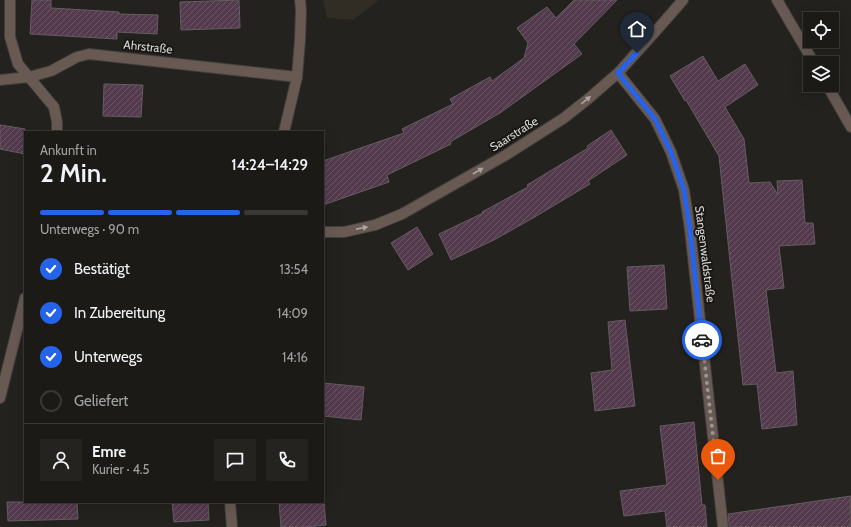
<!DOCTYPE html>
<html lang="de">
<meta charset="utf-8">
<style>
:root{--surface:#1b1a16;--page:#24231f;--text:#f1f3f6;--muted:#a0a1a1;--line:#393835;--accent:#2563eb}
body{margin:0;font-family:Cabin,sans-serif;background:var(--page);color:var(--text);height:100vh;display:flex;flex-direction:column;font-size:15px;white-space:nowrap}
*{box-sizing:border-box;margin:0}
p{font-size:13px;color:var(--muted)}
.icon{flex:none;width:22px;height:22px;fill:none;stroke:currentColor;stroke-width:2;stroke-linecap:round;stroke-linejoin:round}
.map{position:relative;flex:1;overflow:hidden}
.side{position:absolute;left:24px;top:131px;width:300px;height:372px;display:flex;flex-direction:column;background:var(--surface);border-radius:0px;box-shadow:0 4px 16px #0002,0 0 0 1px var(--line)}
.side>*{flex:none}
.fabs{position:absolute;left:803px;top:12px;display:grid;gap:8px}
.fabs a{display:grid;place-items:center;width:36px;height:36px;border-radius:0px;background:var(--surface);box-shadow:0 4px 16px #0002,0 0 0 1px var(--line);font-size:20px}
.pin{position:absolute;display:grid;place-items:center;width:34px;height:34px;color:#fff;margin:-41px -17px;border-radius:50% 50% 50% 0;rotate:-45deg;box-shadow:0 0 4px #0007}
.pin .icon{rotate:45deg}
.courier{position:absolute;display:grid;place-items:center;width:40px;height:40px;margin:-20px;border:3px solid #2563eb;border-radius:50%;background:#fff;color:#222;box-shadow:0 1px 5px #0007}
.overview em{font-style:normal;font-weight:600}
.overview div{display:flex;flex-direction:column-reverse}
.overview{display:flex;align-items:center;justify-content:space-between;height:68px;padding:0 16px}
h1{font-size:26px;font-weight:600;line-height:30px}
.bar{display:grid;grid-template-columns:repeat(4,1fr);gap:6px 4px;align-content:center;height:48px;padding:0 16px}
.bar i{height:5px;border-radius:3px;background:var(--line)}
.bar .on{background:var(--accent)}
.bar p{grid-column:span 4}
.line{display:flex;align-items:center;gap:10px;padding:0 16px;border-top:1px solid var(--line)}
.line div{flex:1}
.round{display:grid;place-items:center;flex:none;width:42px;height:42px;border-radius:0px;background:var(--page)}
ol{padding:0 16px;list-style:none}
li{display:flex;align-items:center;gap:12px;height:44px}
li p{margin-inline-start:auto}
li .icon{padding:4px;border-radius:50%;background:var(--accent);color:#fff;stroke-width:4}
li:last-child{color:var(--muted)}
li i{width:22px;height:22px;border:2px solid var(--line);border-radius:50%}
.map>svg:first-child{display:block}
.built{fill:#312c24}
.building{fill:url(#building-hatch);stroke:#635e61}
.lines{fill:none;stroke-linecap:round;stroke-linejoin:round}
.minor-casing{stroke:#413f3b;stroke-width:12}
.tertiary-casing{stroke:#413f3b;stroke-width:12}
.minor{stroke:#685953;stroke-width:10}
.tertiary{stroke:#685953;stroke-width:10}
.oneway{fill:#aba5a0}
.done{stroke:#999894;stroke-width:4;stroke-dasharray:0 7.2}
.route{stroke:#2563eb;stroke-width:5}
.labels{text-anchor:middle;stroke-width:4;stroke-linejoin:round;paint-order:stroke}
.street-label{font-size:12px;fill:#d8d7d4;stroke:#1a1815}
</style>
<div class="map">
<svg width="851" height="527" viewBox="0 0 851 527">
<defs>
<pattern id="building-hatch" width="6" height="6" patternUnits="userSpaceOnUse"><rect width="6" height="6" fill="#543a4d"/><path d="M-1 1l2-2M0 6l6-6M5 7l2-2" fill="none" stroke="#6c5666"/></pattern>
</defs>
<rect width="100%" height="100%" fill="#24221e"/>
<!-- built -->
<path class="built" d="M323 0H379L353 20 327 18Z"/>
<!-- building -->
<path class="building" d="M32 0H51V8L119 12V14L158 15 157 34 117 32V39L30 34Z
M239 0 240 28 181 30 180 2Z
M574 0H617L574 44 582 54 500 113 450 142 451 144 387 175 389 182 323 205V161L404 133 402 129 453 104 450 99 490 77 492 81 524 58 528 43 517 28 547 7 556 18Z
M703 56 718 81 745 64 758 85 725 107 744 139 749 183 770 182 778 195 777 181 802 180 805 223H813L815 244 779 246 784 288 766 290 776 373 793 371 797 425 762 429 757 384 743 385 719 156 686 100 685 101 670 76Z
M104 84 143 85 141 117 103 116Z
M0 125 25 129V154L0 149Z
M611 130 627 155 588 181 590 184 533 218 494 240 451 260 439 234 483 213 482 212 528 187 527 185 588 148 587 146Z
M417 227 433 254 408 270 391 243Z
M664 265 667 309 630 311 627 267Z
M625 320 635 406 595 411 591 373 612 370 608 322Z
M323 383 364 387 361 420 323 416Z
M694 422 702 505H705L707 527H667L665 511 624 516 620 491 667 485 660 426Z
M851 496V527H729L728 514Z
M7 502H77L78 519 8 521Z
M172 502H208L209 520 174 522Z
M279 502H324L326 525 306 527H281Z"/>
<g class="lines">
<!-- minor casing -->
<g class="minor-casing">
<path id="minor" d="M10 0V37L18 64 54 107 57 122V132
M777 0 814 63
M618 73 655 119 671 152 684 190 690 230 723 527
M0 80 29 77 51 71 77 57 89 54 297 77
M827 85 851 127
M323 232H344L375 225 402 214 506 155 564 118 588 99 618 73 655 32 683 0
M0 398 25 298"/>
</g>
<!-- tertiary casing -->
<g class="tertiary-casing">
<path id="tertiary" d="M284 132 297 77 300 40 301 10 300 0
M230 502 232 527"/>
</g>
<!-- minor -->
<use href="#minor" class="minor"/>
<!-- tertiary -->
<use href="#tertiary" class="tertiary"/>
</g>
<!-- one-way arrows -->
<defs><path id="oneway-solid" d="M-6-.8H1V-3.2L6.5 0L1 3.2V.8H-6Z"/></defs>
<g class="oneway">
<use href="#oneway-solid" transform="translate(586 100) rotate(-39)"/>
<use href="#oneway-solid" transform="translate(478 171) rotate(-30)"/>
<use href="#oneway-solid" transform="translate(362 228) rotate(-11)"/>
</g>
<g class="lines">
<!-- done -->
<path class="done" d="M702 340 718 480"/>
<!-- route -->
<path class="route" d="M637 53 618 73 655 119 671 152 684 190 690 230 702 340"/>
</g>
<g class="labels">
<!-- street labels -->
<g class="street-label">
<text transform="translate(148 47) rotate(6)" y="4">Ahrstraße</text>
<text transform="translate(514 134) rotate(-32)" y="4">Saarstraße</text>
<text transform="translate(705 254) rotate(83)" y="4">Stangenwaldstraße</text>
</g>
</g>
</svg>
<div class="fabs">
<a><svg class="icon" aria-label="locate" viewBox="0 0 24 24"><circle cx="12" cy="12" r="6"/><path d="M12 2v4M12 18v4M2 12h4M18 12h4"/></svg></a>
<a><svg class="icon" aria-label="layers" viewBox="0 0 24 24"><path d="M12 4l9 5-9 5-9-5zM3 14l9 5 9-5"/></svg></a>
</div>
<div class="pin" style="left:718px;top:480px;background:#ea580c"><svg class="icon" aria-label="bag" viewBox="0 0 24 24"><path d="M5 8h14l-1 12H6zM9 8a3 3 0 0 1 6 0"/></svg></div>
<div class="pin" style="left:637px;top:53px;background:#1f2937"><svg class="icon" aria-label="home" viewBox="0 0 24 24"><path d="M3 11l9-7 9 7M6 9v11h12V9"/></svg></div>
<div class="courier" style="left:702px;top:340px"><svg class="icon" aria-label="car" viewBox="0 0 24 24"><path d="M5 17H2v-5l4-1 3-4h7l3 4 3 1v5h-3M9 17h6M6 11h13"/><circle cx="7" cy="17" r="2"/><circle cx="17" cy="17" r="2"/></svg></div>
<section class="side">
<div class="overview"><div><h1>2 Min.</h1><p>Ankunft in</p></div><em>14:24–14:29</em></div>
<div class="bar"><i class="on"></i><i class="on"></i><i class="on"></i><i></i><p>Unterwegs · 90 m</p></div>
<ol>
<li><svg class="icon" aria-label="check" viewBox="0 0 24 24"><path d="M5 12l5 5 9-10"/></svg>Bestätigt<p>13:54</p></li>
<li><svg class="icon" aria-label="check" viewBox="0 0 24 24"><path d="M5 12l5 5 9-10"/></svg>In Zubereitung<p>14:09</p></li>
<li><svg class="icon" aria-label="check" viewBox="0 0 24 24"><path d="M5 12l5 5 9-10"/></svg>Unterwegs<p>14:16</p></li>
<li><i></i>Geliefert</li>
</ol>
<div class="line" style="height:72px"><a class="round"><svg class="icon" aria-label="person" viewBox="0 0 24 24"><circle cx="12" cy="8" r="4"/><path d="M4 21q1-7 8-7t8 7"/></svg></a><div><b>Emre</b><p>Kurier · 4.5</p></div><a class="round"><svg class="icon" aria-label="chat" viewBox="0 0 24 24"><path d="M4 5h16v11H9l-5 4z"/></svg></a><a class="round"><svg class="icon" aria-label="phone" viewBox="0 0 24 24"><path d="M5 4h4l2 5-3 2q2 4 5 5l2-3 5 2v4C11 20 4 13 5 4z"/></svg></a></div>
</section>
</div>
